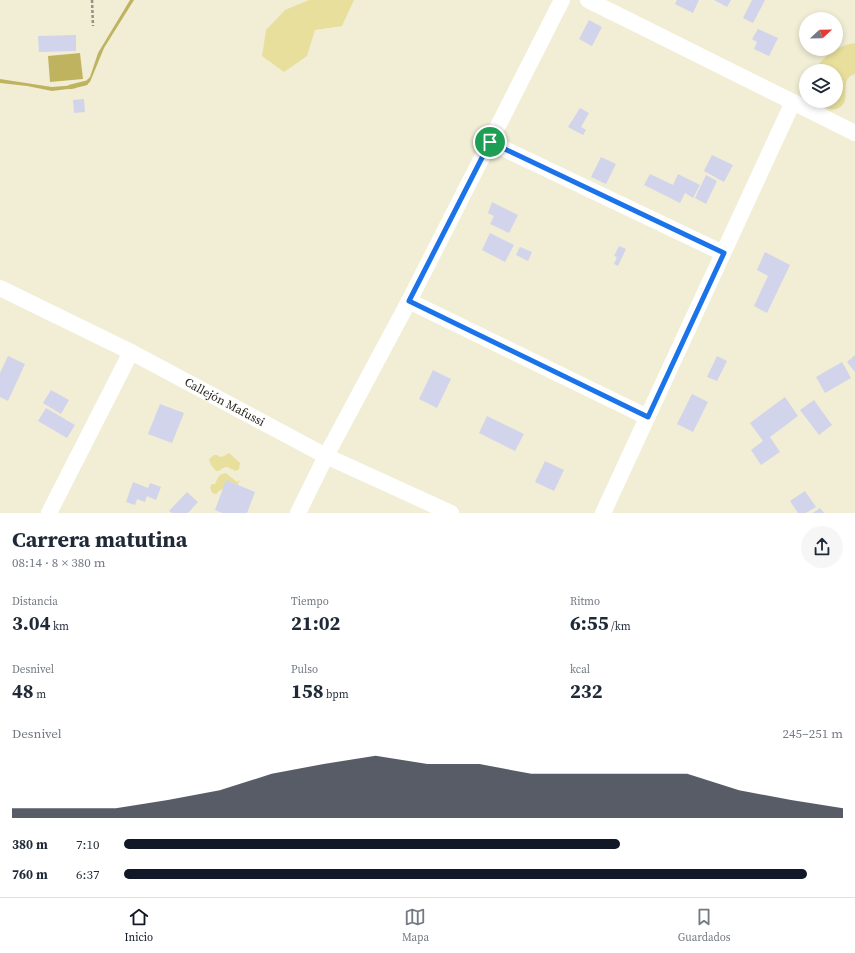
<!DOCTYPE html>
<html lang="es">
<head>
<meta charset="utf-8">
<style>
  :root { --surface:#fff; --page:#f6f6f7; --text:#1f2937; --muted:#747a83; --line:#e0e1e3; --accent:#111827 }
  body { margin:0; font-family:"Source Serif 4",serif; background:var(--page); color:var(--text); height:100vh; display:flex; flex-direction:column; font-size:15px; white-space:nowrap }
  * { box-sizing:border-box; margin:0 }
  p { font-size:13px; color:var(--muted) }
  .icon { flex:none; width:22px; height:22px; fill:none; stroke:currentColor; stroke-width:2; stroke-linecap:round; stroke-linejoin:round }
  .map { position:relative; height:513px; overflow:hidden }
  .side { display:flex; flex-direction:column; background:var(--surface); flex:1 }
  .side>* { flex:none }
  .needle { width:26px; rotate:68deg }
  .tools { position:absolute; left:799px; top:12px; display:grid; gap:8px }
  .tools a { display:grid; place-items:center; width:44px; height:44px; border-radius:50%; background:var(--surface); box-shadow:0 2px 6px #0003; font-size:20px }
  .pin { position:absolute; display:grid; place-items:center; width:34px; height:34px; color:#fff; margin:-17px; border:2px solid #fff; border-radius:50%; box-shadow:0 1px 4px #0007 }
  .round { display:grid; place-items:center; flex:none; width:42px; height:42px; border-radius:21px; background:var(--page) }
  .headline { display:flex; align-items:center; justify-content:space-between; height:68px; padding:0 12px }
  h1 { font-size:22px; font-weight:700; line-height:30px }
  .figures { display:grid; grid-template-columns:repeat(3,1fr); gap:6px; height:68px; padding:4px 12px }
  .figures div { display:grid; align-content:center }
  .figures b { font-size:20px; font-weight:700 }
  .figures small { font-size:11px; font-weight:400 }
  .figures p { font-size:11px }
  .chart { height:112px; padding:8px 12px }
  .chart p { display:flex; justify-content:space-between }
  .chart svg { width:100%; height:72px; margin-top:4px; fill:var(--accent); opacity:.7 }
  ul { padding:0 12px; list-style:none; font-size:13px }
  li { display:grid; grid-template-columns:64px 48px 1fr; align-items:center; height:30px }
  li i { height:10px; border-radius:5px; background:var(--accent) }
  .menu { display:flex; justify-content:space-around; align-items:center; height:56px; border-top:1px solid var(--line); background:var(--surface); font-size:11px; color:var(--muted) }
  .menu a { display:grid; justify-items:center; gap:2px }
  .menu .selected { color:var(--accent) }
  .map>svg:first-child { display:block }
  .green { fill:#e8df9c }
  .water { fill:#c0b360 }
  .lines { fill:none; stroke-linecap:round; stroke-linejoin:round }
  .stream { stroke:#c0b360; stroke-width:4.5 }
  .building { fill:#d1d4eb }
  .path { stroke:#949280; stroke-width:2.5; stroke-dasharray:3 2; stroke-linecap:butt }
  .minor { stroke:#fff; stroke-width:16 }
  .route-casing { stroke:#fff; stroke-width:8 }
  .route { stroke:#1a73e8; stroke-width:5 }
  .labels { text-anchor:middle; dominant-baseline:central; stroke-width:4; stroke-linejoin:round; paint-order:stroke }
  .street-label { font-size:12px; fill:#211f17; stroke:#f1eed5 }
</style>
</head>
<body>
<div class="map">
<svg width="855" height="513" viewBox="0 0 855 513">
  <rect width="100%" height="100%" fill="#f1eed5"/>
  <path class="green" d="M 309,0 L 354,0 L 342,26 L 315,30 L 307,56 L 284,72 L 262,56 L 266,30 L 285,10 Z
    M 855,43 L 855,74 C 842,78 847,90 845,100 C 844,107 834,112 827,108 C 824,106 822,104 820,101 L 836,101 L 836,71 L 814,71 L 815,70 C 823,56 839,45 855,43 Z
    M 229,453 L 240,463 L 239,469 L 236,471 C 227,468 228,464 219,471 L 216,471 L 211,465 L 209,459 L 214,455 L 217,455 L 220,457 L 224,456 Z
    M 226,473 L 237,482 L 240,480 L 236,488 C 226,488 223,487 216,494 L 212,493 L 210,487 L 212,484 L 215,484 C 219,477 217,475 226,473 Z"/>
  <path class="water" d="M 130,0 L 134,0 L 104,48 L 90,82 L 86,85 L 81,86 L 82,84 L 86,81 L 90,77 L 98,53 Z
    M 80,53 L 83,79 L 50,82 L 48,56 Z
    M 0,79 L 52,87 L 76,85 L 76,88 L 52,91 L 27,86 L 0,83 Z"/>
  <g class="lines">
    <path class="stream" d="M 70,87 L 86,83"/>
  </g>
  <path class="building" d="M 677,0 L 699,0 L 693,13 L 675,4 Z
    M 714,0 L 731,0 L 727,7 Z
    M 752,0 L 765,0 L 753,23 L 743,18 Z
    M 589,20 L 602,27 L 592,46 L 579,39 Z
    M 758,29 L 778,38 L 769,56 L 754,49 L 757,42 L 752,39 Z
    M 76,35 L 76,51 L 39,52 L 38,36 Z
    M 84,99 L 85,112 L 74,113 L 73,100 Z
    M 580,108 L 589,113 L 581,127 L 586,130 L 583,135 L 568,127 Z
    M 712,155 L 733,165 L 724,182 L 704,171 Z
    M 601,157 L 616,164 L 606,184 L 591,177 Z
    M 650,174 L 673,185 L 678,174 L 700,185 L 693,198 L 685,193 L 680,203 L 644,185 Z
    M 706,175 L 717,181 L 706,204 L 695,198 Z
    M 492,202 L 518,215 L 509,233 L 490,224 L 494,216 L 488,213 Z
    M 490,233 L 514,245 L 505,262 L 482,250 Z
    M 619,246 L 626,249 L 618,266 L 614,264 L 617,257 L 614,256 Z
    M 520,247 L 532,252 L 528,261 L 516,255 Z
    M 765,252 L 790,265 L 767,313 L 754,306 L 768,276 L 757,270 Z
    M 855,355 L 855,372 L 847,362 Z
    M 8,356 L 25,364 L 8,401 L 0,397 L 0,373 Z
    M 717,356 L 727,361 L 717,381 L 707,377 Z
    M 842,362 L 851,378 L 825,393 L 816,377 Z
    M 433,370 L 451,379 L 437,408 L 419,399 Z
    M 51,390 L 69,400 L 61,414 L 43,403 Z
    M 692,394 L 708,402 L 693,432 L 677,424 Z
    M 785,397 L 798,416 L 770,437 L 780,452 L 761,465 L 751,450 L 763,441 L 750,423 Z
    M 814,400 L 832,425 L 819,435 L 800,410 Z
    M 160,404 L 184,413 L 172,443 L 148,434 Z
    M 46,408 L 75,425 L 67,438 L 38,421 Z
    M 487,416 L 524,434 L 515,451 L 479,433 Z
    M 545,461 L 564,470 L 554,491 L 535,482 Z
    M 226,480 L 255,492 L 247,513 L 222,513 L 215,510 Z
    M 133,482 L 148,488 L 150,483 L 161,487 L 156,500 L 147,496 L 145,502 L 137,499 L 135,505 L 126,502 Z
    M 805,491 L 816,507 L 806,513 L 798,513 L 790,501 Z
    M 187,492 L 198,502 L 188,513 L 172,513 L 169,511 Z
    M 820,508 L 824,513 L 813,513 Z"/>
  <g class="lines">
    <path class="path" d="M 92,0 L 93,26"/>
    <g class="minor">
      <path d="M 588,0 L 855,133"/>
      <path d="M 490,142 L 723,253"/>
      <path id="s1" d="M 0,288 L 131,352 L 326,456 L 451,513"/>
      <path d="M 409,301 L 647,417"/>
      <path d="M 49,513 L 131,352"/>
      <path d="M 298,513 L 326,456 L 409,301 L 562,0"/>
      <path d="M 603,513 L 793,102"/>
    </g>
  </g>
  <g class="lines">
    <defs>
      <path id="route" d="M 490,142 L 724,253 L 648,417 L 409,301 Z"/>
    </defs>
    <use href="#route" class="route-casing"/>
    <use href="#route" class="route"/>
  </g>
  <g class="labels">
    <g class="street-label">
      <text stroke="none"><textPath href="#s1" startOffset="252">Callejón Mafussi</textPath></text>
    </g>
  </g>
</svg>
<div class="tools">
<a><svg class="needle" viewBox="-14 -14 28 28"><path d="M0-13l5 13h-10z" fill="#e53935"/><path d="M0 13l5-13h-10z" fill="#747a83"/></svg></a>
<a><svg class="icon" aria-label="layers" viewBox="0 0 24 24"><path d="M12 4l9 5-9 5-9-5zM3 14l9 5 9-5"/></svg></a>
</div>
<div class="pin" style="left:490px;top:142px;background:#1e9e55"><svg class="icon" aria-label="arrive" viewBox="0 0 24 24"><path d="M6 21V4h12l-3 4 3 4H6"/></svg></div>
</div>
<section class="side">
<div class="headline"><div><h1>Carrera matutina</h1><p>08:14 · 8 × 380 m</p></div><a class="round"><svg class="icon" aria-label="share" viewBox="0 0 24 24"><path d="M12 15V3M7 8l5-5 5 5M5 13v7h14v-7"/></svg></a></div>
<div class="figures">
<div><p>Distancia</p><b>3.04<small> km</small></b></div>
<div><p>Tiempo</p><b>21:02</b></div>
<div><p>Ritmo</p><b>6:55<small> /km</small></b></div>
</div>
<div class="figures">
<div><p>Desnivel</p><b>48<small> m</small></b></div>
<div><p>Pulso</p><b>158<small> bpm</small></b></div>
<div><p>kcal</p><b>232</b></div>
</div>
<div class="chart"><p><span>Desnivel</span>245–251 m</p>
<svg viewBox="0 0 160 44" preserveAspectRatio="none"><path d="M0 44V38L10 38L20 38L30 33L40 27L50 17L60 11L70 6L80 11L90 11L100 17L110 17L120 17L130 17L140 27L150 33L160 38V44z"/></svg>
</div>
<ul>
<li><b>380 m</b>7:10<i style="width:69%"></i></li>
<li><b>760 m</b>6:37<i style="width:95%"></i></li>
</ul>
</section>
<nav class="menu">
<a class="selected"><svg class="icon" aria-label="home" viewBox="0 0 24 24"><path d="M3 11l9-7 9 7M6 9v11h12V9"/></svg>Inicio</a>
<a><svg class="icon" aria-label="map" viewBox="0 0 24 24"><path d="M3 6l6-2 6 2 6-2v14l-6 2-6-2-6 2zM9 4v14M15 6v14"/></svg>Mapa</a>
<a><svg class="icon" aria-label="saved" viewBox="0 0 24 24"><path d="M7 4h10v16l-5-4-5 4z"/></svg>Guardados</a>
</nav>
</body>
</html>
